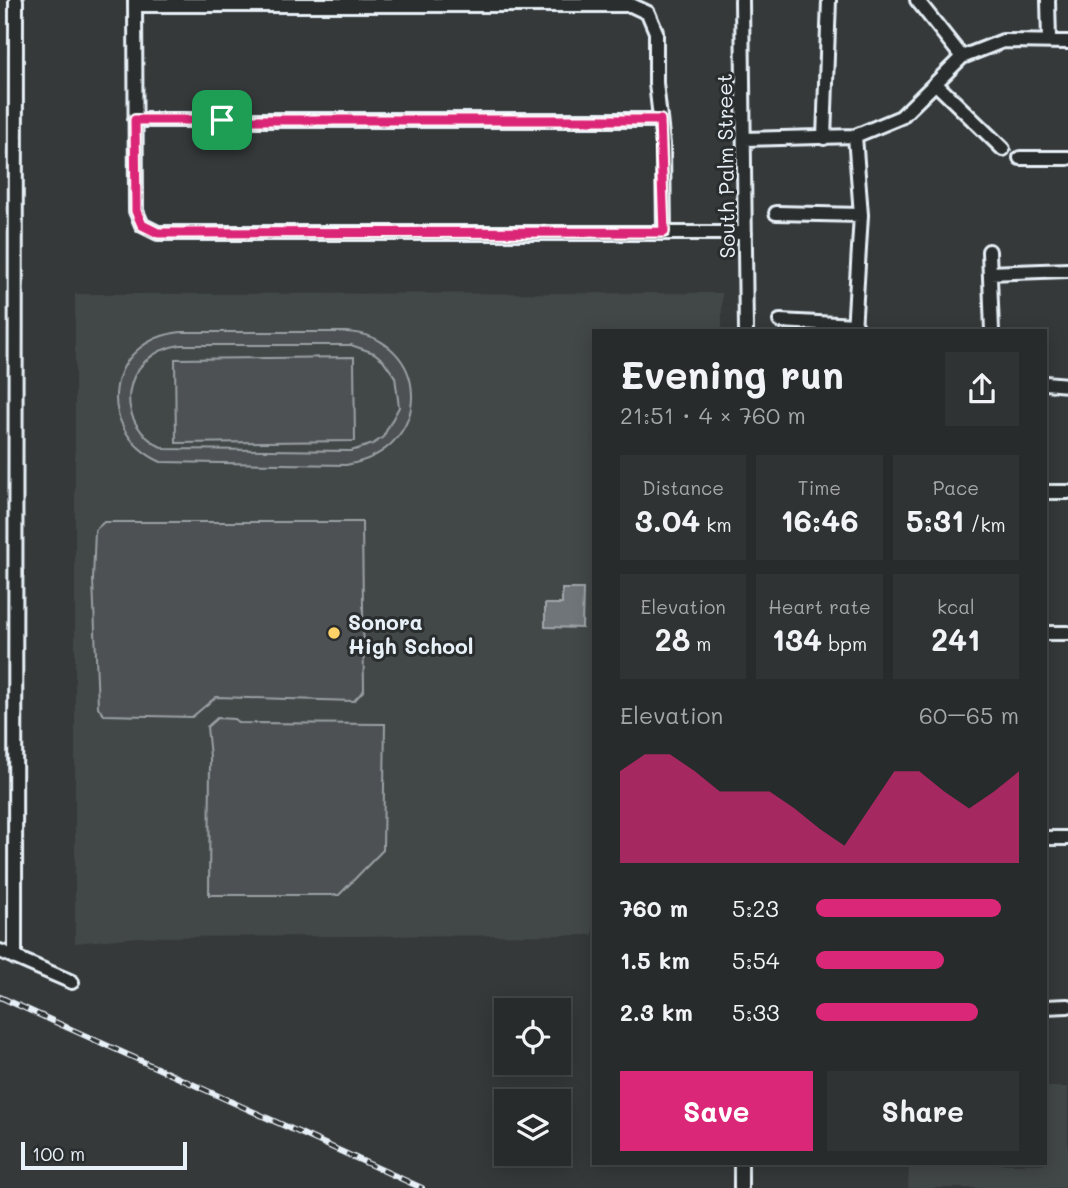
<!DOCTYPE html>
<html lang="en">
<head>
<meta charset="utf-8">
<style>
  :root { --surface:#282b2c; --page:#303334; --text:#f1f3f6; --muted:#a5a7a9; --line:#444748; --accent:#db2777 }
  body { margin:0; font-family:Mali,sans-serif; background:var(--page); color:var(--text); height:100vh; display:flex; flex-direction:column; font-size:26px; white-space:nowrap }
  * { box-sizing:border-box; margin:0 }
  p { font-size:23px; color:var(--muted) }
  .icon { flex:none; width:38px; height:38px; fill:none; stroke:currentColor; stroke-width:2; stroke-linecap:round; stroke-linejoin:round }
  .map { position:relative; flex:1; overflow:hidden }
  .panel { position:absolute; left:592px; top:329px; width:455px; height:836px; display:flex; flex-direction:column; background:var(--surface); border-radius:0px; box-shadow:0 4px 18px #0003,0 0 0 2px var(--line) }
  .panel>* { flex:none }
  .buttons { position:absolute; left:494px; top:998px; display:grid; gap:14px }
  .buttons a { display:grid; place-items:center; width:77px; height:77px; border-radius:0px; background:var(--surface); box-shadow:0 4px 18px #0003,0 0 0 2px var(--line); font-size:35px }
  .scale { position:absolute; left:21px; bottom:18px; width:166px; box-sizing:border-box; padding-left:7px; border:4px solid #e8f1f8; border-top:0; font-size:19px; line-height:24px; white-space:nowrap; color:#e8f1f8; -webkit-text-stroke:5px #2a2d2e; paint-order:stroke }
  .pin { position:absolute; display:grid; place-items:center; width:60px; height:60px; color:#fff; margin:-30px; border-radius:14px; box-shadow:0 4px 10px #0006 }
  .round { display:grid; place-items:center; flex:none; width:74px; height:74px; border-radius:0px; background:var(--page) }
  .summary { display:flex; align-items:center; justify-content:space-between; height:119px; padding:0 28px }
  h1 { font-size:38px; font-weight:800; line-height:52px }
  .figures { display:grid; grid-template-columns:repeat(3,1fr); gap:10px; height:119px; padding:7px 28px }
  .figures div { display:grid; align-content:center; border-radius:0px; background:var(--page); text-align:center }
  .figures b { font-size:30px; font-weight:800 }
  .figures small { font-size:19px; font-weight:400 }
  .figures p { font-size:19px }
  .chart { height:196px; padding:14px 28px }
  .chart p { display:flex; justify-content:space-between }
  .chart svg { width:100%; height:126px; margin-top:7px; fill:var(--accent); opacity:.7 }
  .primary-button { display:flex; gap:14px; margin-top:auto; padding:14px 28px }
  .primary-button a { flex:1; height:80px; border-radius:0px; background:var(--accent); color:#fff; font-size:28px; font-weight:800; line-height:80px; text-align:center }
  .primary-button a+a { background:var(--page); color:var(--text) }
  ul { padding:0 28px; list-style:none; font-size:23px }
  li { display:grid; grid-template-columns:112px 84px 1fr; align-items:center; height:52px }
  li i { height:18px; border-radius:9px; background:var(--accent) }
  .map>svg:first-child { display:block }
  .built { fill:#424647 }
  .green { fill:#4d5152; stroke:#9aa1a5; stroke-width:2; fill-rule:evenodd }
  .water { fill:#707579; stroke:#a0a7ac; stroke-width:2 }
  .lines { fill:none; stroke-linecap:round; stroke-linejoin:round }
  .street-casing { stroke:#e8f1f8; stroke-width:18 }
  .street { stroke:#2a2d2e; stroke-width:12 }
  .rail-casing { stroke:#e8f1f8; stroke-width:6 }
  .rail { stroke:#2a2d2e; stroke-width:3.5; stroke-dasharray:10; stroke-linecap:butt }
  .route-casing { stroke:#fff; stroke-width:14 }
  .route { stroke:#db2777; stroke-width:9 }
  .poi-dot { fill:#ffd166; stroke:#2a2d2e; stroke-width:2.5 }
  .labels { text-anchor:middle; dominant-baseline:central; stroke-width:6; stroke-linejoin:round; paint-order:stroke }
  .street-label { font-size:21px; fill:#e8f1f8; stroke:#2a2d2e }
  .poi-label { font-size:21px; font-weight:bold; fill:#e8f1f8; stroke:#2a2d2e; text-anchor:start }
</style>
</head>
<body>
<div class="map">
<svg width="1068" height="1188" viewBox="0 0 1068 1188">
  <rect width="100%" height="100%" fill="#35393a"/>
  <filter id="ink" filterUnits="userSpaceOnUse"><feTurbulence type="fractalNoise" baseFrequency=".0143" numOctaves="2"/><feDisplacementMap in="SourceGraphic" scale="14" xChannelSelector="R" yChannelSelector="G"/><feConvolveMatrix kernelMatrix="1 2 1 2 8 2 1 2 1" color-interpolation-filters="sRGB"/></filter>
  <g filter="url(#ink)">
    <path class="built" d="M 722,293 L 722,331 L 593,331 L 593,935 L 139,937 L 75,943 L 75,294 Z
      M 1045,1087 L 1068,1087 L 1068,1188 L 908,1188 L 909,1164 L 1045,1164 Z"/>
    <path class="green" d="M 182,332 L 346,332 C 431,336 437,450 346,465 L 161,462 C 92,430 105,339 182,332 ZM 180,345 L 351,345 L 374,353 L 383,360 L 395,377 L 399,407 L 383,437 L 373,444 L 351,451 L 165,449 C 110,424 121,354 180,345 Z
      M 354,357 L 355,441 L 176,443 L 175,359 Z
      M 104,522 L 362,522 L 364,690 L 354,701 L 216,697 L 192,717 L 104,715 L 98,707 L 93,580 L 95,530 Z
      M 217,718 L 234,719 L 239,723 L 385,724 L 383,850 L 339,895 L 209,895 L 210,757 L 207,727 Z"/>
    <path class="water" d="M 562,589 L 583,589 L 582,628 L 545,627 L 545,604 L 562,604 Z"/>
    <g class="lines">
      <defs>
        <path id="street" d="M 135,0 L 136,211 L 142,225 L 158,233 L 745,233
          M 742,0 L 746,331
          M 917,0 L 962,57
          M 1048,0 L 1049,40
          M 135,5 L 631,5 L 648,13 L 656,32 L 656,83 L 663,144 L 664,232
          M 936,84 L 1003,149
          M 135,120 L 660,120
          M 824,138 L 829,0
          M 744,139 L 855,136 L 901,117 L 962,57 L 1003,41 L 1068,42
          M 1020,158 L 1068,158
          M 776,213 L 861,215
          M 989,251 L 992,331
          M 990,273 L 1068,270
          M 780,321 L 856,325
          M 854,331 L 861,215 L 855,136
          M 1045,383 L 1068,385
          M 1045,492 L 1068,492
          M 1045,633 L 1068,633
          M 1045,838 L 1068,838
          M 0,951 L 72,982
          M 15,958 L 16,0
          M 1045,1007 L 1068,1006
          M 741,1164 L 741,1188"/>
      </defs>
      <use href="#street" class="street-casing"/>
      <use href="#street" class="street"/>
      <defs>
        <path id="rail" d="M 0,997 L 422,1188"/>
      </defs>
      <use href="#rail" class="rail-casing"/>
      <use href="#rail" class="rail"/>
    </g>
  </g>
  <g class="lines" filter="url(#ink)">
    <defs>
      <path id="route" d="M 135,120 L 660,120 L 664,232 L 158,233 L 142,225 L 136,211 Z"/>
    </defs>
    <use href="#route" class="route-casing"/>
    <use href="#route" class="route"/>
  </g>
  <circle class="poi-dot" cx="334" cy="633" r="7"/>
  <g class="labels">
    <g class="street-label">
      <text transform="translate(725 166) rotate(-91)">South Palm Street</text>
    </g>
    <g class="poi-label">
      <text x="348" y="621">Sonora<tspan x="348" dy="24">High School</tspan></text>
    </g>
  </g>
</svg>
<div class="buttons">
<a><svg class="icon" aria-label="locate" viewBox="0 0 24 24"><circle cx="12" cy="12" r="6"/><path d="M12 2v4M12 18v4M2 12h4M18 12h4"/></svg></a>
<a><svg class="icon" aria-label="layers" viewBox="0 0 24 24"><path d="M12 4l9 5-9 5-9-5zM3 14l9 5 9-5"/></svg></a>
</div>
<div class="scale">100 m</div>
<div class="pin" style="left:222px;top:120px;background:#1e9e55"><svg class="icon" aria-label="arrive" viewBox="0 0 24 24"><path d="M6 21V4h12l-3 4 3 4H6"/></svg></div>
<section class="panel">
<div class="summary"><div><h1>Evening run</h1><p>21:51 · 4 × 760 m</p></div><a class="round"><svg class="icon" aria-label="share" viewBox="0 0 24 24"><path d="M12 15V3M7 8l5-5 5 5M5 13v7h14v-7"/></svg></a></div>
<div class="figures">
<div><p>Distance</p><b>3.04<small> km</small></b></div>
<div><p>Time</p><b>16:46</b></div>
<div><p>Pace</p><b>5:31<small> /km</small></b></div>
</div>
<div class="figures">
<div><p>Elevation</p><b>28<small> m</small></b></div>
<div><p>Heart rate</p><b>134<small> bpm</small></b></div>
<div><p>kcal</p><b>241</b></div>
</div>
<div class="chart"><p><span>Elevation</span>60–65 m</p>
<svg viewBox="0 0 160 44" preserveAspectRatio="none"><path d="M0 44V12L10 6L20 6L30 12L40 19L50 19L60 19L70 25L80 32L90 38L100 25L110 12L120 12L130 19L140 25L150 19L160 12V44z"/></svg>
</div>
<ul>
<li><b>760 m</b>5:23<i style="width:91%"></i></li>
<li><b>1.5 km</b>5:54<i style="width:63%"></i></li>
<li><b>2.3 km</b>5:33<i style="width:80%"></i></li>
</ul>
<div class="primary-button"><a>Save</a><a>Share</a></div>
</section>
</div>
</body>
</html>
